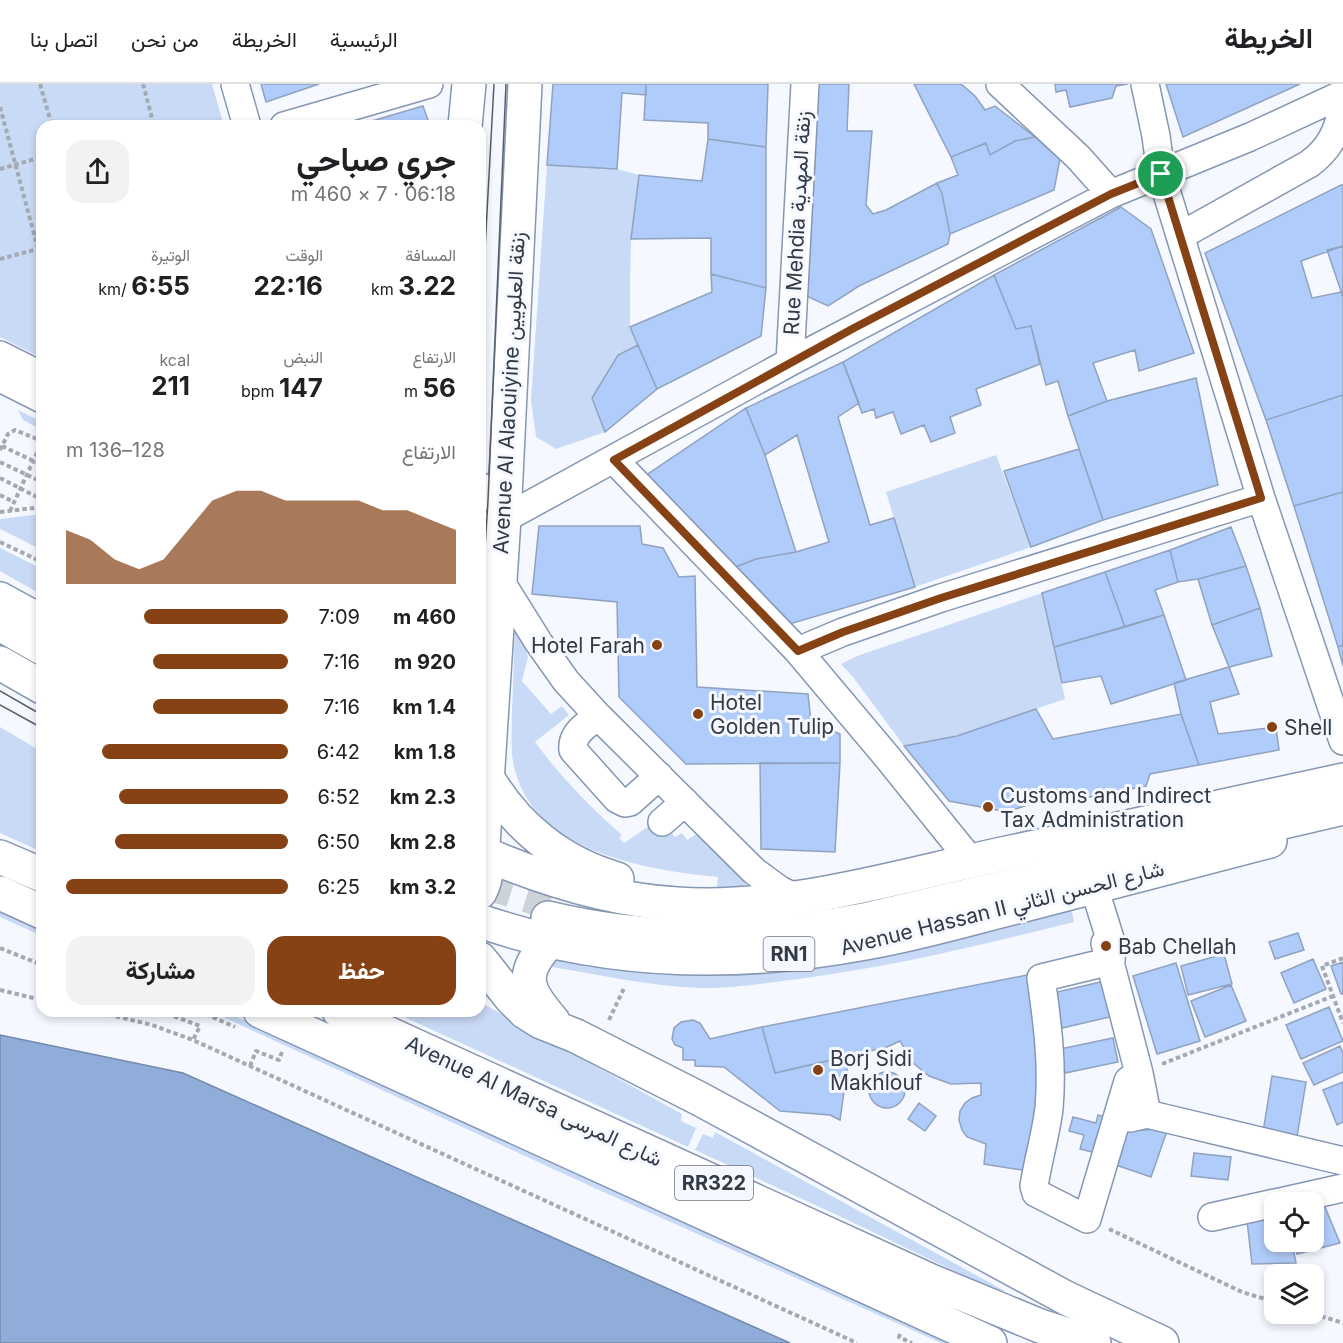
<!DOCTYPE html>
<html lang="ar">
<head>
<meta charset="utf-8">
<style>
  :root { --surface:#fff; --page:#f2f2f2; --text:#202124; --muted:#757577; --line:#e0e0e0; --accent:#864215 }
  body { margin:0; font-family:Inter,Vazirmatn,sans-serif; background:var(--page); color:var(--text); direction:rtl; height:100vh; display:flex; flex-direction:column; font-size:22px; white-space:nowrap }
  * { box-sizing:border-box; margin:0 }
  p { font-size:20px; color:var(--muted) }
  .icon { flex:none; width:33px; height:33px; fill:none; stroke:currentColor; stroke-width:2; stroke-linecap:round; stroke-linejoin:round }
  .map { position:relative; flex:1; overflow:hidden; direction:ltr }
  .drawer { position:absolute; left:36px; top:36px; width:450px; height:897px; display:flex; flex-direction:column; background:var(--surface); border-radius:18px; box-shadow:0 3px 9px #0003; direction:rtl }
  .drawer>* { flex:none }
  .buttons { position:absolute; left:1264px; top:1108px; display:grid; gap:12px }
  .buttons a { display:grid; place-items:center; width:60px; height:60px; border-radius:12px; background:var(--surface); box-shadow:0 3px 9px #0003; font-size:30px }
  .pin { position:absolute; display:grid; place-items:center; width:51px; height:51px; color:#fff; margin:-26px; border:3px solid #fff; border-radius:50%; box-shadow:0 2px 6px #0007 }
  .round { display:grid; place-items:center; flex:none; width:63px; height:63px; border-radius:18px; background:var(--page) }
  .headline { display:flex; align-items:center; justify-content:space-between; height:102px; padding:0 30px }
  h1 { font-size:33px; font-weight:700; line-height:45px }
  .stats { display:grid; grid-template-columns:repeat(3,1fr); gap:9px; height:102px; padding:6px 30px }
  .stats div { display:grid; align-content:center }
  .stats b { font-size:26px; font-weight:700 }
  .stats small { font-size:16px; font-weight:400 }
  .stats p { font-size:16px }
  .chart { height:168px; padding:12px 30px }
  .chart p { display:flex; justify-content:space-between }
  .chart svg { width:100%; height:108px; margin-top:6px; fill:var(--accent); opacity:.7 }
  .cta { display:flex; gap:12px; margin-top:auto; padding:12px 30px }
  .cta a { flex:1; height:69px; border-radius:18px; background:var(--accent); color:#fff; font-size:24px; font-weight:700; line-height:69px; text-align:center }
  .cta a+a { background:var(--page); color:var(--text) }
  ul { padding:0 30px; list-style:none; font-size:20px }
  li { display:grid; grid-template-columns:96px 72px 1fr; align-items:center; height:45px }
  li i { height:15px; border-radius:8px; background:var(--accent) }
  header { display:flex; align-items:center; gap:36px; box-sizing:border-box; height:84px; padding:0 30px; background:var(--surface); border-bottom:2px solid var(--line) }
  header strong { font-size:28px }
  nav { display:flex; gap:33px; margin-inline-start:auto; font-size:21px }
  .map>svg:first-child { display:block }
  .green { fill:#c9daf7 }
  .water { fill:#90acd9; stroke:#748aad; stroke-width:1.5 }
  .building { fill:#b0ccfa; stroke:#90a2bf; stroke-width:1.5 }
  .lines { fill:none; stroke-linecap:round; stroke-linejoin:round }
  .highway-tunnel { stroke:#ced3da; stroke-width:33; stroke-dasharray:33 16; stroke-linecap:butt }
  .minor-casing { stroke:#8597b3; stroke-width:30 }
  .major-casing { stroke:#8597b3; stroke-width:36 }
  .highway-casing { stroke:#8597b3; stroke-width:36 }
  .path { stroke:#a4a9b2; stroke-width:4; stroke-dasharray:4.5 3; stroke-linecap:butt }
  .minor { stroke:#fff; stroke-width:27 }
  .major { stroke:#fff; stroke-width:33 }
  .highway { stroke:#fff; stroke-width:33 }
  .tram { stroke:#585e69; stroke-width:1.5 }
  .route-casing { stroke:#fff; stroke-width:12 }
  .route { stroke:#864215; stroke-width:8 }
  .poi-dot { fill:#864215; stroke:#f5f9ff; stroke-width:2 }
  .labels { text-anchor:middle; dominant-baseline:central; stroke-width:6; stroke-linejoin:round; paint-order:stroke }
  .shield { fill:#f5f9ff; stroke:#6d737e; stroke-width:1.5 }
  .shield-label { font-size:20px; font-weight:bold; fill:#333a46 }
  .street-label { font-size:21px; fill:#333a46; stroke:#f5f9ff }
  .poi-label { font-size:21px; fill:#333a46; stroke:#f5f9ff; text-anchor:start }
</style>
</head>
<body>
<header>
<strong>الخريطة</strong>
<nav><a>الرئيسية</a><a>الخريطة</a><a>من نحن</a><a>اتصل بنا</a></nav>
</header>
<div class="map">
<svg width="1343" height="1259" viewBox="0 0 1343 1259">
  <rect width="100%" height="100%" fill="#f5f9ff"/>
  <path class="green" d="M 0,0 L 212,0 L 224,42 L 42,42 L 42,274 L 0,253 Z
    M 547,81 L 617,85 L 639,91 L 631,155 L 630,201 L 630,243 L 638,261 L 618,271 L 592,314 L 605,348 L 556,365 L 536,353 L 531,316 Z
    M 18,326 L 42,338 L 42,346 L 23,336 Z
    M 996,371 L 1031,463 L 915,503 L 886,408 Z
    M 42,430 L 42,466 L 0,445 L 0,435 Z
    M 0,464 L 42,485 L 42,511 L 0,487 Z
    M 1042,509 L 1065,615 L 957,652 L 904,662 L 853,593 L 841,580 L 857,572 Z
    M 519,539 L 528,573 L 522,597 L 551,630 L 562,622 L 569,631 L 535,658 C 561,693 589,722 622,751 L 619,754 L 624,759 L 652,740 L 660,752 L 669,745 L 675,753 L 682,749 L 687,756 L 703,746 L 745,794 L 746,805 L 717,803 L 718,793 C 646,786 532,768 514,682 C 510,665 512,645 512,627 C 513,598 514,569 515,540 Z
    M 0,643 L 42,668 L 42,768 L 0,749 Z
    M 1071,823 L 1074,838 C 982,861 892,883 798,895 C 767,899 735,904 703,904 C 651,903 598,890 546,882 L 549,876 L 667,886 Z
    M 0,825 L 42,844 L 42,852 L 0,833 Z
    M 480,918 L 682,1030 L 681,1037 L 696,1044 L 688,1063 L 391,927 L 480,927 Z
    M 210,927 L 224,927 L 953,1259 L 941,1259 L 599,1106 Z
    M 715,1048 L 1005,1207 L 994,1206 L 837,1131 L 695,1066 L 703,1050 L 713,1054 Z"/>
  <path class="water" d="M 0,951 L 183,989 L 790,1259 L 0,1259 Z"/>
  <path class="building" d="M 261,0 L 319,0 L 266,18 Z
    M 553,0 L 646,0 L 646,11 L 622,9 L 617,85 L 547,81 Z
    M 646,0 L 768,0 L 766,63 L 708,55 L 708,39 L 644,36 Z
    M 812,0 L 849,0 L 847,47 L 872,47 L 866,121 L 873,130 L 886,126 L 937,99 L 942,110 L 950,150 L 948,160 L 859,202 L 828,222 L 800,209 Z
    M 914,0 L 961,0 L 975,12 L 985,26 L 995,22 L 1035,53 L 1015,57 L 990,71 L 986,59 L 951,73 Z
    M 1055,0 L 1128,0 L 1116,2 L 1112,14 L 1070,23 L 1066,6 L 1056,8 Z
    M 1166,0 L 1300,0 L 1183,53 Z
    M 423,22 L 430,42 L 355,42 Z
    M 1035,53 L 1060,75 L 1054,106 L 950,150 L 942,110 L 937,99 L 958,91 L 951,73 L 986,59 L 990,71 L 1015,57 Z
    M 708,55 L 766,63 L 766,204 L 711,190 L 711,154 L 631,155 L 639,91 L 702,97 Z
    M 1341,101 L 1343,101 L 1343,162 L 1301,177 L 1312,214 L 1341,208 L 1343,213 L 1343,311 L 1266,336 L 1205,169 Z
    M 1121,123 L 1151,145 L 1194,269 L 1139,287 L 1135,266 L 1093,279 L 1107,317 L 1068,332 L 1058,297 L 1046,301 L 1031,242 L 1016,245 L 994,191 Z
    M 1343,162 L 1343,213 L 1327,166 Z
    M 711,190 L 766,204 L 761,252 L 657,305 L 630,243 L 712,208 Z
    M 994,191 L 1016,245 L 1031,242 L 1040,280 L 976,305 L 981,321 L 950,333 L 955,349 L 931,358 L 924,341 L 901,350 L 893,328 L 876,334 L 874,325 L 862,329 L 843,278 Z
    M 638,261 L 657,305 L 605,348 L 592,314 L 618,271 Z
    M 843,278 L 859,319 L 838,333 L 870,441 L 894,434 L 915,503 L 783,542 L 728,486 L 756,475 L 796,468 L 829,458 L 797,351 L 765,371 L 746,324 Z
    M 1196,294 L 1218,401 L 1103,436 L 1068,332 L 1107,317 Z
    M 1343,311 L 1343,408 L 1294,422 L 1266,336 Z
    M 746,324 L 765,371 L 796,468 L 756,475 L 728,486 L 642,394 Z
    M 1079,365 L 1103,436 L 1031,463 L 1004,387 Z
    M 1343,408 L 1343,561 L 1338,563 L 1294,422 Z
    M 539,442 L 640,442 L 642,460 L 663,464 L 679,493 L 695,492 L 697,603 L 808,610 L 811,638 L 840,650 L 840,679 L 686,680 L 619,613 L 617,518 L 532,510 Z
    M 1231,443 L 1246,482 L 1198,495 L 1178,498 L 1170,466 Z
    M 1170,466 L 1178,498 L 1155,506 L 1164,531 L 1125,543 L 1105,488 Z
    M 1246,482 L 1260,524 L 1212,541 L 1198,495 Z
    M 1105,488 L 1125,543 L 1054,563 L 1042,509 Z
    M 1260,524 L 1272,572 L 1229,583 L 1212,541 Z
    M 1164,531 L 1186,596 L 1111,620 L 1101,592 L 1062,599 L 1054,563 Z
    M 1343,561 L 1343,582 L 1338,563 Z
    M 1229,583 L 1239,610 L 1210,618 L 1218,650 L 1276,643 L 1279,666 L 1199,681 L 1181,630 L 1174,599 Z
    M 1036,625 L 1053,655 L 1181,630 L 1199,681 L 1150,690 L 1146,702 L 1075,716 L 1068,707 L 1007,728 L 949,717 L 904,662 L 957,652 Z
    M 760,679 L 840,679 L 835,768 L 761,765 Z
    M 1298,849 L 1304,866 L 1275,875 L 1269,858 Z
    M 1224,870 L 1232,900 L 1188,911 L 1181,882 Z
    M 1313,875 L 1326,905 L 1294,919 L 1281,889 Z
    M 1343,878 L 1343,910 L 1341,910 L 1331,882 Z
    M 1176,879 L 1200,957 L 1157,970 L 1133,892 Z
    M 1027,891 L 1032,910 L 1039,988 L 1038,1013 L 1028,1087 L 984,1080 L 986,1060 L 967,1053 L 962,1046 L 959,1036 L 960,1027 L 965,1019 L 972,1014 L 981,1011 L 981,999 L 951,1000 L 929,992 L 912,978 L 900,957 L 887,963 L 775,989 L 762,943 Z
    M 1105,897 L 1114,932 L 1062,944 L 1053,909 Z
    M 1231,901 L 1246,937 L 1205,953 L 1191,917 Z
    M 1329,923 L 1343,957 L 1301,975 L 1286,941 Z
    M 693,936 L 700,939 L 710,955 L 762,943 L 775,989 L 849,972 L 840,1036 L 830,1031 L 780,1027 L 724,983 L 695,982 L 695,976 L 683,976 L 683,964 L 675,961 L 672,955 L 674,944 L 681,938 Z
    M 1113,954 L 1118,978 L 1065,989 L 1060,965 Z
    M 1340,962 L 1343,969 L 1343,988 L 1314,1001 L 1303,979 Z
    M869 1006a18 18 0 1 1 36 0a18 18 0 1 1-36 0Z
    M 1272,992 L 1306,998 L 1297,1053 L 1263,1048 Z
    M 1343,998 L 1343,1038 L 1337,1041 L 1323,1006 Z
    M 919,1019 L 936,1032 L 925,1047 L 908,1035 Z
    M 1098,1031 L 1113,1035 L 1104,1071 L 1080,1065 L 1084,1051 L 1069,1047 L 1073,1033 L 1096,1039 Z
    M 1168,1044 L 1151,1093 L 1110,1079 L 1121,1048 Z
    M 1194,1069 L 1231,1073 L 1228,1096 L 1191,1092 Z
    M 1322,1116 L 1340,1159 L 1297,1170 L 1294,1158 L 1314,1158 L 1314,1119 Z
    M 1275,1132 L 1275,1158 L 1292,1158 L 1296,1179 L 1252,1180 L 1247,1137 Z"/>
  <g class="lines">
    <path class="highway-tunnel" d="M 480,797 L 550,819"/>
    <defs>
      <path id="minor" d="M 235,0 L 247,42
        M 1000,0 L 1078,73 L 1111,110
        M 1145,0 L 1156,52 L 1161,90 L 1261,414 L 1343,657
        M 284,42 L 429,0
        M 1180,152 L 1309,80 C 1331,64 1340,44 1343,17
        M 0,271 L 42,292
        M 790,278 L 805,0
        M 0,294 L 42,315
        M 614,376 L 798,567 L 888,674 L 971,777
        M 480,402 L 504,422
        M 480,448 L 790,278 L 1111,110 L 1250,53 L 1343,10
        M 499,495 L 539,559 L 566,597 L 598,632 L 754,787 L 780,806 L 794,813
        M 798,567 L 843,548 L 941,514 L 1261,414
        M 598,632 C 587,641 571,649 573,666 L 617,715 L 625,719 L 630,718 L 659,692
        M 662,738 L 685,718
        M 1094,803 L 1112,861 L 1111,877 L 1041,894 C 1047,936 1053,981 1049,1024 C 1046,1050 1038,1076 1034,1102 L 1036,1109 L 1087,1135 L 1128,997 L 1139,989
        M 1105,859 L 1139,989 L 1147,1030
        M 1130,1034 L 1147,1030 L 1343,1077
        M 1276,1119 L 1343,1104
        M 1212,1133 L 1275,1119"/>
      <path id="major" d="M 465,42 L 469,0
        M 487,693 C 516,743 561,779 617,795
        M 483,761 L 504,434 L 525,0
        M 485,770 C 546,796 611,816 677,820 C 789,827 899,792 1007,769 C 1119,745 1231,720 1343,696
        M 0,773 L 42,791
        M 0,809 L 42,828
        M 480,837 C 605,880 736,883 865,859 C 919,850 971,834 1024,821 C 1106,800 1188,778 1270,757
        M 260,927 L 990,1259
        M 339,927 L 931,1197 L 1040,1242 L 1094,1259"/>
      <path id="highway" d="M 0,515 L 42,538
        M 0,540 L 42,564
        M 0,579 L 42,603
        M 480,757 C 489,772 488,793 480,808
        M 548,834 C 657,860 755,856 864,836 L 1343,724
        M 550,857 C 519,890 525,905 553,937
        M 480,875 L 511,914 L 525,928 L 541,938 L 576,952 L 700,1015 L 1066,1214 L 1162,1259"/>
    </defs>
    <use href="#minor" class="minor-casing"/>
    <use href="#major" class="major-casing"/>
    <use href="#highway" class="highway-casing"/>
    <path class="path" d="M 40,0 L 52,42
      M 143,0 L 154,42
      M 0,23 L 38,165
      M 0,85 L 42,73
      M 34,150 L 42,148
      M 0,175 L 42,164
      M 2,362 L 42,381
      M 0,366 L 8,350 L 15,346 L 42,357
      M 0,378 L 42,398
      M 0,394 L 41,415
      M 0,411 L 14,418
      M 10,427 L 42,358
      M 0,428 L 42,423
      M 0,458 L 42,478
      M 0,864 L 42,881
      M 1343,874 L 1322,882 L 1343,939
      M 0,906 L 42,916
      M 94,927 L 152,941 L 193,956 L 857,1259
      M 160,927 L 200,942 L 193,956
      M 199,927 L 235,943
      M 609,936 L 625,902
      M 1162,980 L 1333,912
      M 250,982 L 256,967 L 279,976 L 282,968
      M 1109,1145 L 1242,1208 L 1275,1218
      M 1314,1230 L 1343,1239
      M 900,1250 L 899,1253 L 912,1259"/>
    <use href="#minor" class="minor"/>
    <use href="#major" class="major"/>
    <use href="#highway" class="highway"/>
    <path class="tram" d="M 480,257 L 494,0
      M 480,542 L 488,417 L 506,0
      M 0,607 L 42,631
      M 0,621 L 42,644"/>
  </g>
  <g class="lines">
    <defs>
      <path id="route" d="M 1161,90 L 1261,414 L 941,514 L 843,548 L 798,567 L 614,376 L 854,244 L 1111,110 Z"/>
    </defs>
    <use href="#route" class="route-casing"/>
    <use href="#route" class="route"/>
  </g>
  <g class="poi-dot">
    <circle cx="657" cy="561" r="6"/>
    <circle cx="698" cy="630" r="6"/>
    <circle cx="1272" cy="643" r="6"/>
    <circle cx="988" cy="723" r="6"/>
    <circle cx="1106" cy="862" r="6"/>
    <circle cx="818" cy="986" r="6"/>
  </g>
  <g class="labels">
    <g class="shield">
      <rect x="763.5" y="853" width="51" height="34" rx="4.5"/>
      <rect x="675" y="1082" width="78" height="34" rx="4.5"/>
    </g>
    <g class="shield-label">
      <text x="789" y="870">RN1</text>
      <text x="714" y="1099">RR322</text>
    </g>
    <g class="street-label">
      <text transform="translate(797 139) rotate(-87)">Rue Mehdia زنقة المهدية</text>
      <text transform="translate(509 309) rotate(-87)">Avenue Al Alaouiyine زنقة العلويين</text>
      <text transform="translate(1002 824) rotate(-14)">Avenue Hassan II شارع الحسن الثاني</text>
      <text transform="translate(534 1017) rotate(25)">Avenue Al Marsa شارع المرسى</text>
    </g>
    <g class="poi-label">
      <text x="645" y="561" text-anchor="end">Hotel Farah</text>
      <text x="710" y="618">Hotel<tspan x="710" dy="24">Golden Tulip</tspan></text>
      <text x="1284" y="643">Shell</text>
      <text x="1000" y="711">Customs and Indirect<tspan x="1000" dy="24">Tax Administration</tspan></text>
      <text x="1118" y="862">Bab Chellah</text>
      <text x="830" y="974">Borj Sidi<tspan x="830" dy="24">Makhlouf</tspan></text>
    </g>
  </g>
</svg>
<div class="buttons">
<a><svg class="icon" aria-label="locate" viewBox="0 0 24 24"><circle cx="12" cy="12" r="6"/><path d="M12 2v4M12 18v4M2 12h4M18 12h4"/></svg></a>
<a><svg class="icon" aria-label="layers" viewBox="0 0 24 24"><path d="M12 4l9 5-9 5-9-5zM3 14l9 5 9-5"/></svg></a>
</div>
<div class="pin" style="left:1161px;top:90px;background:#1e9e55"><svg class="icon" aria-label="arrive" viewBox="0 0 24 24"><path d="M6 21V4h12l-3 4 3 4H6"/></svg></div>
<section class="drawer">
<div class="headline"><div><h1>جري صباحي</h1><p>06:18 · 7 × 460 m</p></div><a class="round"><svg class="icon" aria-label="share" viewBox="0 0 24 24"><path d="M12 15V3M7 8l5-5 5 5M5 13v7h14v-7"/></svg></a></div>
<div class="stats">
<div><p>المسافة</p><b>3.22<small> km</small></b></div>
<div><p>الوقت</p><b>22:16</b></div>
<div><p>الوتيرة</p><b>6:55<small> /km</small></b></div>
</div>
<div class="stats">
<div><p>الارتفاع</p><b>56<small> m</small></b></div>
<div><p>النبض</p><b>147<small> bpm</small></b></div>
<div><p>kcal</p><b>211</b></div>
</div>
<div class="chart"><p><span>الارتفاع</span>128–136 m</p>
<svg viewBox="0 0 160 44" preserveAspectRatio="none"><path d="M0 44V22L10 26L20 34L30 38L40 34L50 22L60 10L70 6L80 6L90 10L100 10L110 10L120 10L130 14L140 14L150 18L160 22V44z"/></svg>
</div>
<ul>
<li><b>460 m</b>7:09<i style="width:65%"></i></li>
<li><b>920 m</b>7:16<i style="width:61%"></i></li>
<li><b>1.4 km</b>7:16<i style="width:61%"></i></li>
<li><b>1.8 km</b>6:42<i style="width:84%"></i></li>
<li><b>2.3 km</b>6:52<i style="width:76%"></i></li>
<li><b>2.8 km</b>6:50<i style="width:78%"></i></li>
<li><b>3.2 km</b>6:25<i style="width:100%"></i></li>
</ul>
<div class="cta"><a>حفظ</a><a>مشاركة</a></div>
</section>
</div>
</body>
</html>
